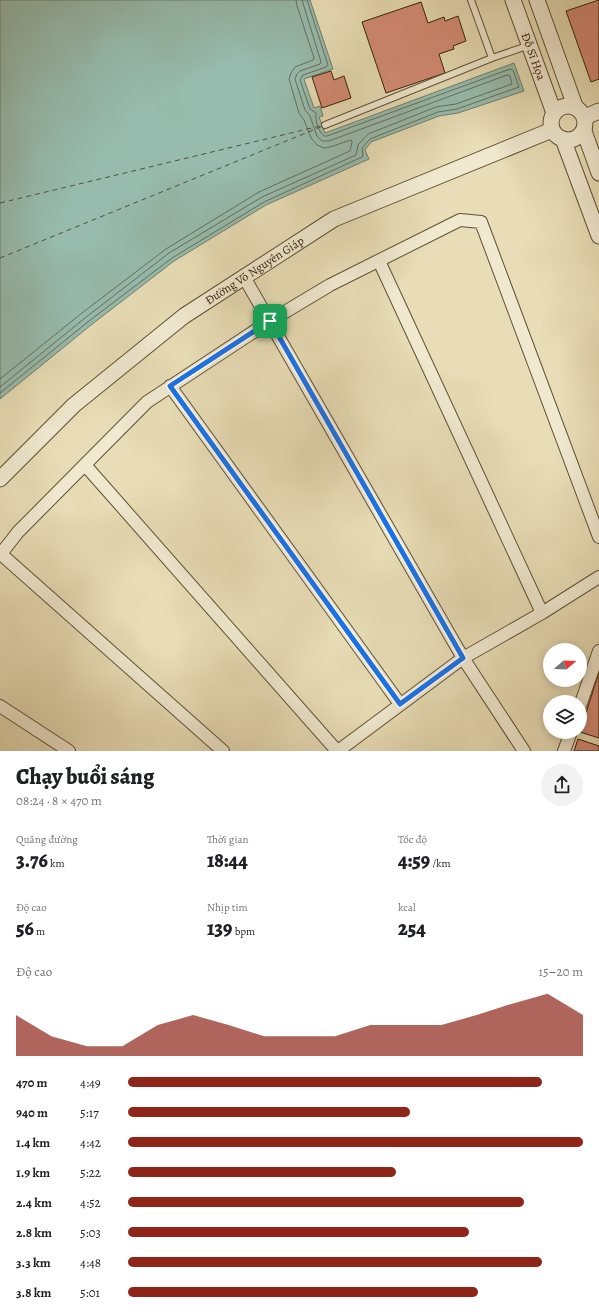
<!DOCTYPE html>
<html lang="vi">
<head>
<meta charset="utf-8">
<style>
  :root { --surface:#fff; --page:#f2f2f2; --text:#202124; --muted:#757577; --accent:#8f2418 }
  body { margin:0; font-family:Alegreya,serif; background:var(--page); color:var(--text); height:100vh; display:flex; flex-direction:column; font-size:15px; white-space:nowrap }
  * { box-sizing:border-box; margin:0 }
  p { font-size:13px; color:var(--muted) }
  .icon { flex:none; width:22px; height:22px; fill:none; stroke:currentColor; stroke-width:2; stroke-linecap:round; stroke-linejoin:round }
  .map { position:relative; height:751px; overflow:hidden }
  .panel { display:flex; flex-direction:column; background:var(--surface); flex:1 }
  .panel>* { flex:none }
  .needle { width:26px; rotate:71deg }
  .fabs { position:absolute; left:543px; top:643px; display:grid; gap:8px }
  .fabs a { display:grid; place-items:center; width:44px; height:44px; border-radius:50%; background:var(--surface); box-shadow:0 2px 10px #0003; font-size:20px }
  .pin { position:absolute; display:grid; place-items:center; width:34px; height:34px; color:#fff; margin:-17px; border-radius:8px; box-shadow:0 2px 6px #0006 }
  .round { display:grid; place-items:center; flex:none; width:42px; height:42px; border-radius:21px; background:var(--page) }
  .summary { display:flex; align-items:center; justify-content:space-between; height:68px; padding:0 16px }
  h1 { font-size:22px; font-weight:800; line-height:30px }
  .figures { display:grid; grid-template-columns:repeat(3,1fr); gap:6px; height:68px; padding:4px 16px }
  .figures div { display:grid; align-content:center }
  .figures b { font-size:20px; font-weight:800 }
  .figures small { font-size:11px; font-weight:400 }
  .figures p { font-size:11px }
  .chart { height:112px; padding:8px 16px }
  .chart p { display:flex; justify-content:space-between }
  .chart svg { width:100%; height:72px; margin-top:4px; fill:var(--accent); opacity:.7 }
  ul { padding:0 16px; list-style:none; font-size:13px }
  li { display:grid; grid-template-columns:64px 48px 1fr; align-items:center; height:30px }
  li i { height:10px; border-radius:5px; background:var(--accent) }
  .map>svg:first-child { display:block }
  .water { fill:#97bcaf; stroke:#6f7e6c }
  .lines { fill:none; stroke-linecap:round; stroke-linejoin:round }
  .shore { stroke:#656e5b; stroke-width:1 }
  .ferry { stroke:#515039; stroke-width:1; stroke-dasharray:5 4; stroke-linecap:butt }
  .building { fill:#d48b75; stroke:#332107 }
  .service-casing { stroke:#605033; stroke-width:8 }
  .minor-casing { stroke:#605033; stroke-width:14 }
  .tertiary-casing { stroke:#605033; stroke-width:17 }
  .service { stroke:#f0e9d0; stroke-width:6 }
  .minor { stroke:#f0e9d0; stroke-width:12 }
  .tertiary { stroke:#f0e9d0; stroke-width:15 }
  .route-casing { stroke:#fff; stroke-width:8 }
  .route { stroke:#1a73e8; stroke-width:5 }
  .labels { text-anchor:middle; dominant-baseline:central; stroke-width:3; stroke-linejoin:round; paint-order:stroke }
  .street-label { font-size:12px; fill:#332107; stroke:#f0e9d0 }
</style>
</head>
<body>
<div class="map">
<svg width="599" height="751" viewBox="0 0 599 751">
  <rect width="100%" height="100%" fill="#e8ddb6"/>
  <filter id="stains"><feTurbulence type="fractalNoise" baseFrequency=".005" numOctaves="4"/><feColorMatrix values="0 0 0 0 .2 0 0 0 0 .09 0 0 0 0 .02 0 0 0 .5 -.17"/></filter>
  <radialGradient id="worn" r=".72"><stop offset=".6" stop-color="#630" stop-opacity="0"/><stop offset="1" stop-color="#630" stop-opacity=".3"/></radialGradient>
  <path class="water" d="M 0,0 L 310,0 L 333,69 L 304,79 L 314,108 L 320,106 L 323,116 L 319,117 L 325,133 L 514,63 L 524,91 L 458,113 L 439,116 L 371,142 L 365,150 L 369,159 L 266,205 L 174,261 L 91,325 L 0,399 Z"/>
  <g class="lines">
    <path class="shore" d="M 0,379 L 82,313 L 166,249 L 259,192 L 350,151 L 352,142 L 351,140 L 330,147 L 324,148 L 317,145 L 311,138 L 304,120 L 299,113 L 289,79 L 291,73 L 295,67 L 313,60 L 314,58 L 297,6 L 296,0
      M 0,387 L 85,318 L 169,253 L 262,197 L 356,155 L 358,145 L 368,134 L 436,107 L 456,104 L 512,84 L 510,76 L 507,75 L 329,141 L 322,141 L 317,136 L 310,116 L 305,110 L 295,79 L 297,74 L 300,71 L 320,64 L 321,62 L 302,0
      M 0,393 L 89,321 L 172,258 L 264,202 L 362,157 L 363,156 L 362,148 L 370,139 L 438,112 L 457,109 L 519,87 L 513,70 L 510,69 L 327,136 L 324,136 C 318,131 315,120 316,113 L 310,109 L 300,80 L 303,75 L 326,67 L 328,65 L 307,0"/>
    <path class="ferry" d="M 0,203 L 320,126
      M 0,258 L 323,126"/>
  </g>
  <path class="building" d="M 599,0 L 599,79 L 591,82 L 566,11 Z
    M 421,2 L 428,23 L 444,17 L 445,21 L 458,16 L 466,41 L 453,46 L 454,49 L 439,54 L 445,73 L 386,93 L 362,22 Z
    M 331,71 L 334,80 L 344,76 L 351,98 L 322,108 L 312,77 Z
    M 599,672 L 599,738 L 580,732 Z
    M 578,739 L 599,746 L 599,751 L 574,751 Z"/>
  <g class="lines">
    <defs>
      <path id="service" d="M 471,0 L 492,58
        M 325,125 L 492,58 L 530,45"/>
      <path id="minor" d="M 379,261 L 542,613
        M 244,277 L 463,658 L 524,751
        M 170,386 L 400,704
        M 85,465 L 337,751
        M 1,554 L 223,751
        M 0,555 L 18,532 L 147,402 L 270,321 L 330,285 L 460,220 L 481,222 L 599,537
        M 0,706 L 69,751
        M 580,706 L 599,651
        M 338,751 L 463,658 L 542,613 L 599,577
        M 564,751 L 571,732"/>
      <g id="tertiary">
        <path id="s1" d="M 513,0 L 554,113"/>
        <path d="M 537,0 L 575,106"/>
        <circle cx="568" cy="123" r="17"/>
        <path d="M 585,117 L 599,111"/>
        <path d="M 584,131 L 599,173"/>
        <path d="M 563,139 L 599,236"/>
        <path id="s2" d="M 0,479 L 74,405 L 184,316 L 334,219 L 552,130"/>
      </g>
    </defs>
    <use href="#service" class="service-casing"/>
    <use href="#minor" class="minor-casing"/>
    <use href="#tertiary" class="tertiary-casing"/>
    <use href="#service" class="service"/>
    <use href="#minor" class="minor"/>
    <use href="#tertiary" class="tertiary"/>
  </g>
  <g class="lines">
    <defs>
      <path id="route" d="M 270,321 L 463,658 L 400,704 L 170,386 Z"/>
    </defs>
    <use href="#route" class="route-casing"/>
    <use href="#route" class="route"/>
  </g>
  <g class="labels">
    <g class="street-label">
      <text stroke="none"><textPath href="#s1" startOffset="60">Đỗ Sĩ Họa</textPath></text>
      <text stroke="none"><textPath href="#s2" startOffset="330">Đường Võ Nguyên Giáp</textPath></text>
    </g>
  </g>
  <rect width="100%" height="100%" filter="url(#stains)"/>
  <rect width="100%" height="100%" fill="url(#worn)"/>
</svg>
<div class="fabs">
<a><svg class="needle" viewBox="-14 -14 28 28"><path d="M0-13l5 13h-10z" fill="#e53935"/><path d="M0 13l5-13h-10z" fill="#757577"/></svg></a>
<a><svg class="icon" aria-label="layers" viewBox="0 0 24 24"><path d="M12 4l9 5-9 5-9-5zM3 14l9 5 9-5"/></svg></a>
</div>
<div class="pin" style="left:270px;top:321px;background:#1e9e55"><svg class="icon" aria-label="arrive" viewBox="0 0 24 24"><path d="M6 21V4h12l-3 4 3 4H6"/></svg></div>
</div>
<section class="panel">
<div class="summary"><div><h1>Chạy buổi sáng</h1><p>08:24 · 8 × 470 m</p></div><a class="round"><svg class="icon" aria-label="share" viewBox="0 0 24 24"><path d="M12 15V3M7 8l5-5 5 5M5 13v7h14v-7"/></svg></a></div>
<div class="figures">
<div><p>Quãng đường</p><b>3.76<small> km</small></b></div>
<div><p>Thời gian</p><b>18:44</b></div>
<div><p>Tốc độ</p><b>4:59<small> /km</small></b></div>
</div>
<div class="figures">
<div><p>Độ cao</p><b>56<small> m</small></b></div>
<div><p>Nhịp tim</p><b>139<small> bpm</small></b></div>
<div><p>kcal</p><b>254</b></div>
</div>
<div class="chart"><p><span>Độ cao</span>15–20 m</p>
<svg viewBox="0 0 160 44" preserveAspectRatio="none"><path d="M0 44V19L10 32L20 38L30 38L40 25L50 19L60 25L70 32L80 32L90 32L100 25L110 25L120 25L130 19L140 12L150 6L160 19V44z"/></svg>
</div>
<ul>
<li><b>470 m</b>4:49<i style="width:91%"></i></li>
<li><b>940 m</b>5:17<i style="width:62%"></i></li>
<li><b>1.4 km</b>4:42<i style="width:100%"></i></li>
<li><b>1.9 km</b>5:22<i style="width:59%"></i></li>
<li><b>2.4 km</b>4:52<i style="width:87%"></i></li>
<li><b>2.8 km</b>5:03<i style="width:75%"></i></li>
<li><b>3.3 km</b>4:48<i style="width:91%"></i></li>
<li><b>3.8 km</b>5:01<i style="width:77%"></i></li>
</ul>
</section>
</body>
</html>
